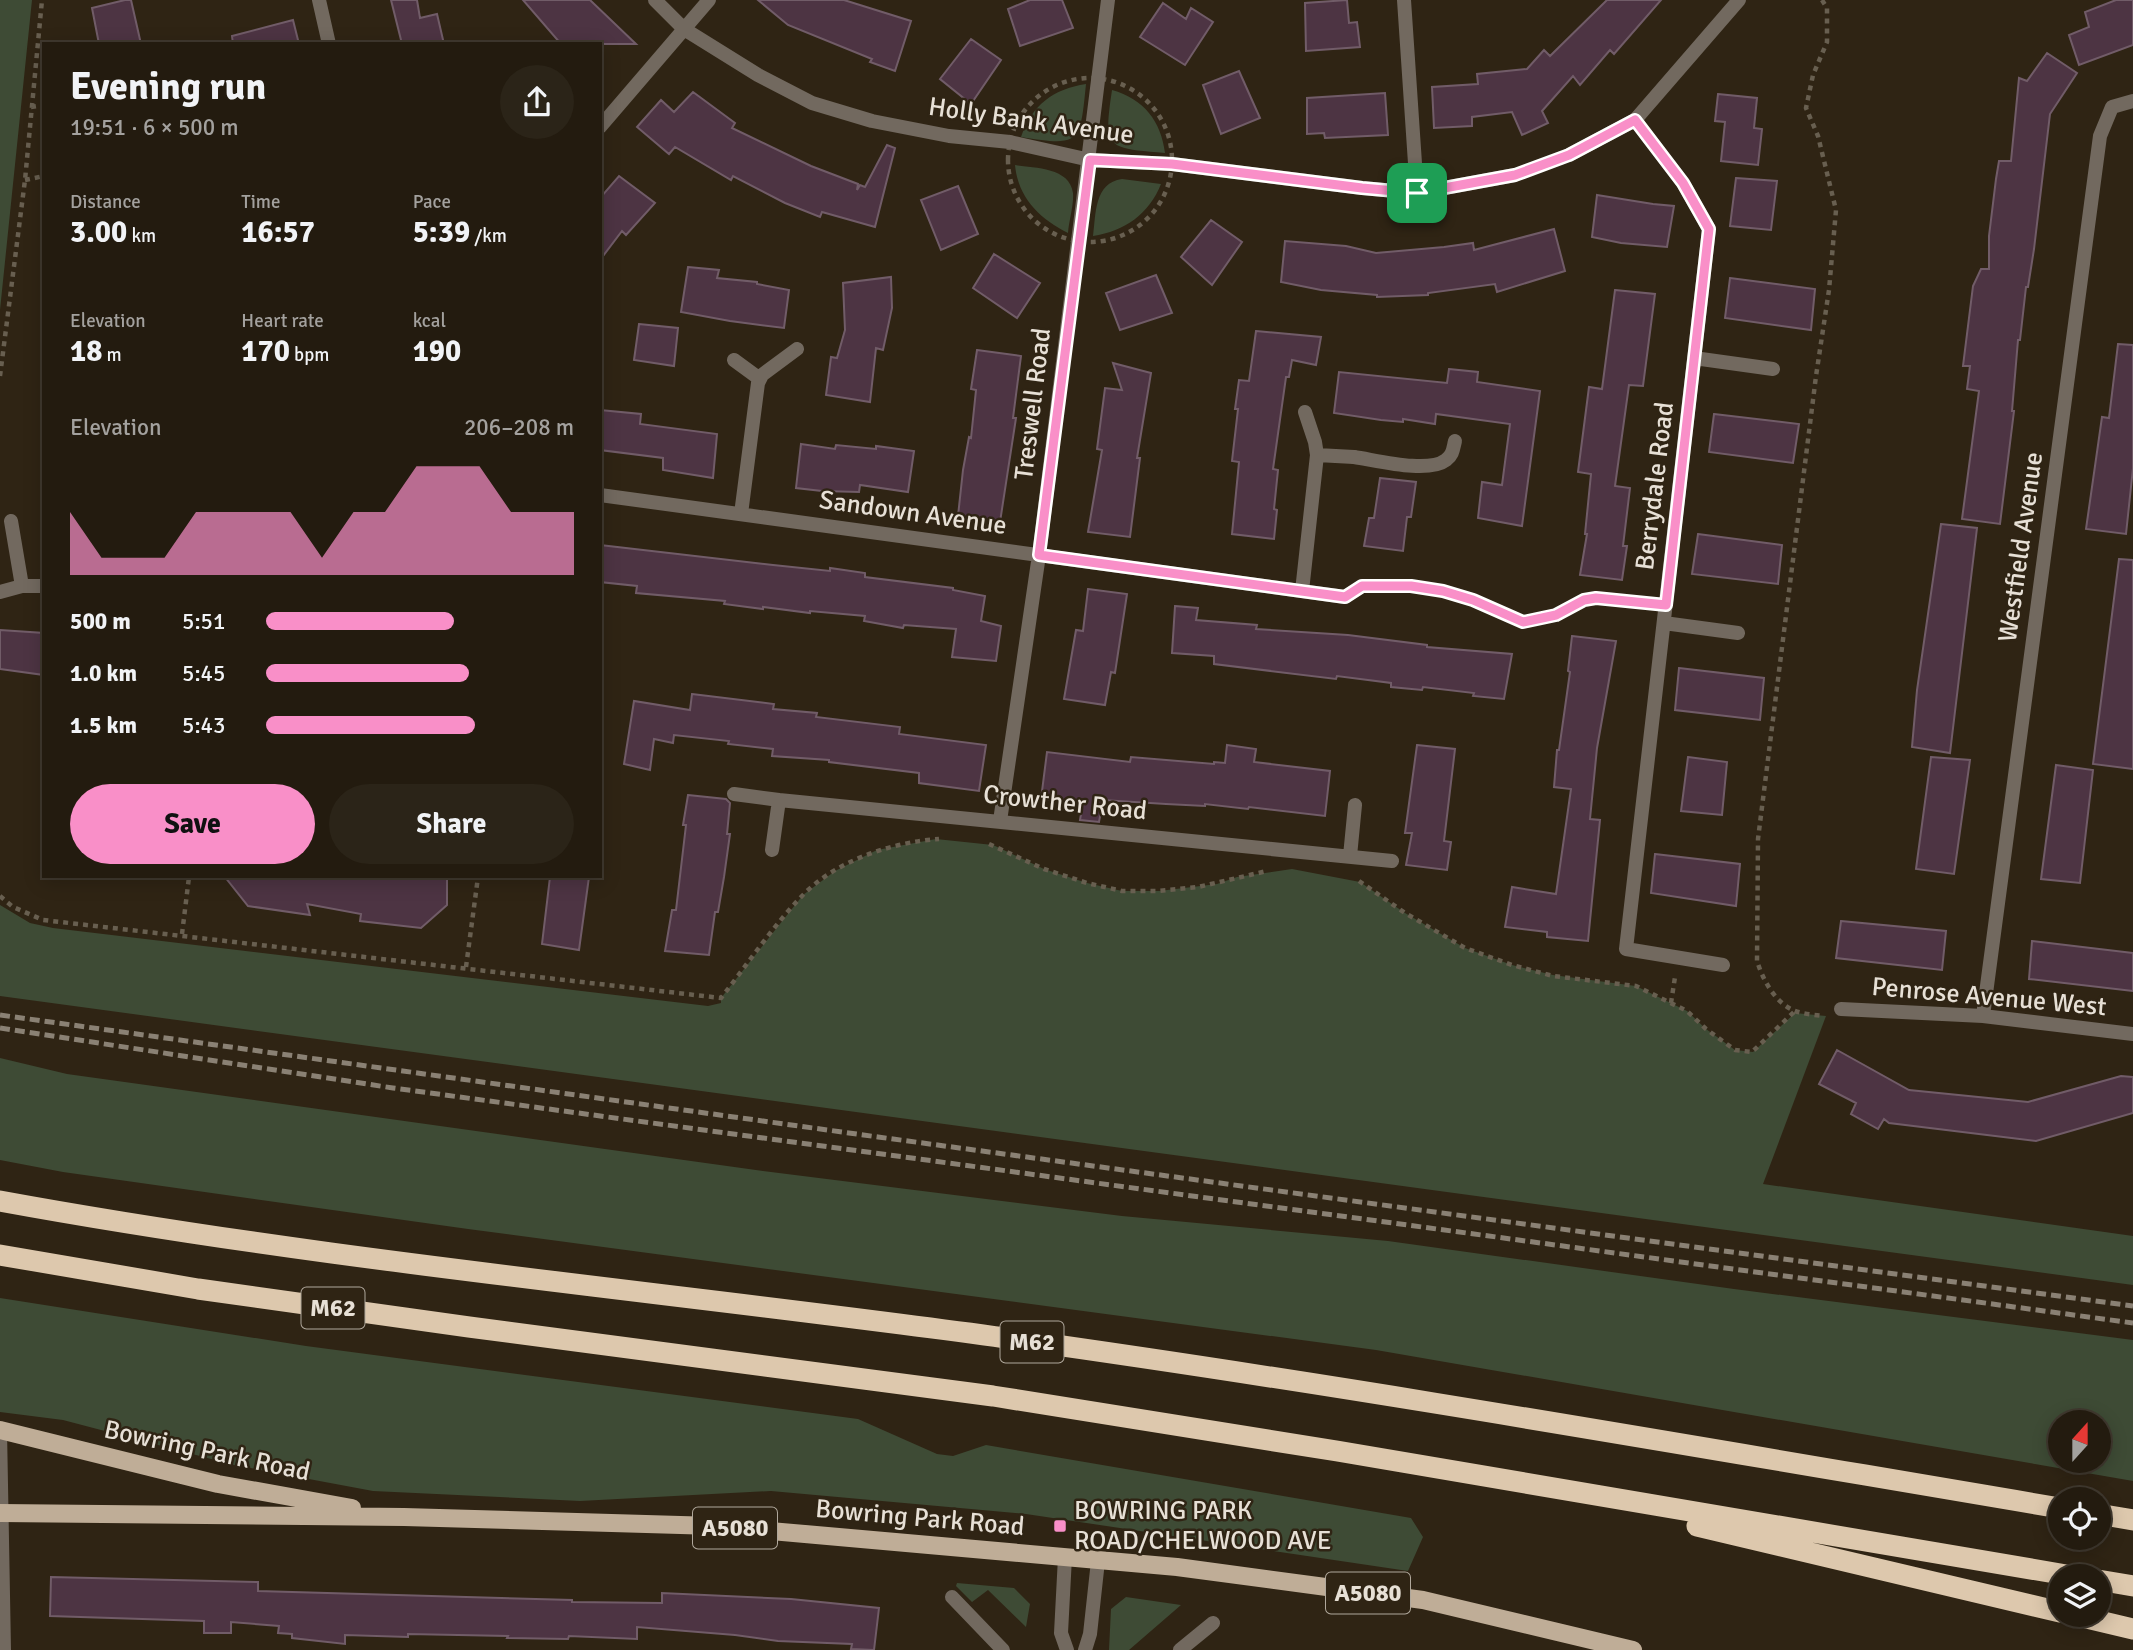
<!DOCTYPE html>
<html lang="en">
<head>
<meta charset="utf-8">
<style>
  :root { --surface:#231b0f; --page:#2b2418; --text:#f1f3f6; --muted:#a3a19e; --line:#40392f; --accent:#f98fc8 }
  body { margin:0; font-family:Signika,sans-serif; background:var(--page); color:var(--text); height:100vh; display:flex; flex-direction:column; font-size:26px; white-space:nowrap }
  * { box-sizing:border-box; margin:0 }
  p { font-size:23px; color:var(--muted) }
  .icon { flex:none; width:38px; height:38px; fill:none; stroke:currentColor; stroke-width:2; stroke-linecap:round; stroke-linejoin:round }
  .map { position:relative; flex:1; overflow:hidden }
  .sheet { position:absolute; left:42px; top:42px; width:560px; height:836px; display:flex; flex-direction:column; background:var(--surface); border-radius:0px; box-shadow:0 4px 18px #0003,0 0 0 2px var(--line) }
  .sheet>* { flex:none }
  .needle { width:46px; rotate:21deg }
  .fabs { position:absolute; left:2048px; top:1410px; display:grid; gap:14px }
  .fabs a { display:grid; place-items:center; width:63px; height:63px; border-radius:50%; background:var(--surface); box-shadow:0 4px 18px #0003,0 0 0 2px var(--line); font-size:35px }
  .pin { position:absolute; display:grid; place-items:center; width:60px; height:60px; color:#fff; margin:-30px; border-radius:14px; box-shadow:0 4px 10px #0006 }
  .round { display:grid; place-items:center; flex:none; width:74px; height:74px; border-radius:37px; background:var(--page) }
  .overview { display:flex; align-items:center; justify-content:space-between; height:119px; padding:0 28px }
  h1 { font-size:38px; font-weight:700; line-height:52px }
  .stats { display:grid; grid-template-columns:repeat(3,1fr); gap:10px; height:119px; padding:7px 28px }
  .stats div { display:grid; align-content:center }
  .stats b { font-size:30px; font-weight:700 }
  .stats small { font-size:19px; font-weight:400 }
  .stats p { font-size:19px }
  .chart { height:196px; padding:14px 28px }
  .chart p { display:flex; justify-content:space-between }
  .chart svg { width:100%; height:126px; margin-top:7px; fill:var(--accent); opacity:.7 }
  .primary-button { display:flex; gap:14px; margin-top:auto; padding:14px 28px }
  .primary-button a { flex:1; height:80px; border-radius:42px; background:var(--accent); color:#111; font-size:28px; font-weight:700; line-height:80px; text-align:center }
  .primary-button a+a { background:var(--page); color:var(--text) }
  ul { padding:0 28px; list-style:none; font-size:23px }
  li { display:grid; grid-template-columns:112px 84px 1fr; align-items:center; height:52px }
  li i { height:18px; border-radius:9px; background:var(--accent) }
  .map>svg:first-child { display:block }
  .green { fill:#3e4b35; fill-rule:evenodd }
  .building { fill:#4d3443; stroke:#715c68; stroke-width:2 }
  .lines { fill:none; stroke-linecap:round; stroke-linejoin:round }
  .path { stroke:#685f50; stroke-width:4.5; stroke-dasharray:5 5; stroke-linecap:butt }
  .service { stroke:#72695f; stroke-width:14 }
  .minor { stroke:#72695f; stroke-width:14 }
  .primary { stroke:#bfad97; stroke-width:18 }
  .motorway { stroke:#ddc8ad; stroke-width:21 }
  .rail { stroke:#8a8174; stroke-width:5; stroke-dasharray:10 5; stroke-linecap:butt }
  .route-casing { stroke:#fff; stroke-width:14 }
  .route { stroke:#f98fc8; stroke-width:9 }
  .poi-dot { fill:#f98fc8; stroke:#2f2414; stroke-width:2.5 }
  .labels { text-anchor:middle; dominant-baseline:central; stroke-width:5; stroke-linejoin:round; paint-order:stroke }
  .shield { fill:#2f2414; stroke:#b0a89c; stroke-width:2 }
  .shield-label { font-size:24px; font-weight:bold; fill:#e7e0d6 }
  .street-label { font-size:26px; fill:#e7e0d6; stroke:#2f2414 }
  .poi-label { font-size:26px; fill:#e7e0d6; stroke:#2f2414; text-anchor:start }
</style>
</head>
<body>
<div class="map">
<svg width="2133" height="1650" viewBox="0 0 2133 1650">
  <rect width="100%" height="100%" fill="#2f2414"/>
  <path class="green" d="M 0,0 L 32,0 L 0,310 Z
    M 1086,84 C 1080,143 1081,147 1021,137 C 1032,105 1053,89 1086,84 Z
    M 1112,90 C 1144,99 1161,121 1165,153 C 1107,148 1103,150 1112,90 Z
    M 1015,165 C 1034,168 1070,167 1073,193 C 1074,205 1069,220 1068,233 C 1040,219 1018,198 1015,165 Z
    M 1122,179 L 1161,184 C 1149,214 1125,231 1093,236 C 1096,214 1094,183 1122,179 Z
    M 936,839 L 993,845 L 1044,869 L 1087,883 L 1122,891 L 1159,891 L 1217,884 L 1237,877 L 1292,869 L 1360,882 L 1405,913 L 1465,948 L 1512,965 L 1553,975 L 1636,986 L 1687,1011 L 1706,1029 L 1735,1050 L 1753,1052 L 1795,1013 L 1826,1016 L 1763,1184 L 2133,1236 L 2133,1285 L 0,996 L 0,905 L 30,923 L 53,928 L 708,1006 L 721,1003 L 721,998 L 803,895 L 835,871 L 877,850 Z
    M 0,1058 L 67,1074 L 763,1171 L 1122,1216 L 1388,1241 L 1734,1289 L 2133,1340 L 2133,1481 L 1376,1350 L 468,1229 L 63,1172 L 0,1160 ZM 2060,1423 L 2098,1423 L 2098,1461 L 2060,1461 Z
    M 0,1298 L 306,1346 L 858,1419 L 937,1454 L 953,1456 L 986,1445 L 1411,1518 L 1423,1537 L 1408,1571 L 1026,1514 L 771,1491 L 580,1501 L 373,1491 L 234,1465 L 63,1420 L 0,1412 Z
    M 957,1583 L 1014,1588 L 1030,1604 L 1026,1627 L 988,1590 L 972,1602 L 956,1586 Z
    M 1126,1597 L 1181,1605 L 1129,1650 L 1109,1650 L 1111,1609 Z"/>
  <path class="building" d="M 125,0 L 131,0 L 141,44 L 99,44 L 92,8 Z
    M 391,0 L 417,0 L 420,18 L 437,14 L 444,44 L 402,44 Z
    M 523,0 L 590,0 L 636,44 L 561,44 Z
    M 758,0 L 844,0 L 911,21 L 895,71 L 870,62 L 872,59 L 788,25 Z
    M 1030,0 L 1062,0 L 1073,28 L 1020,46 L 1008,9 Z
    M 1347,0 L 1349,23 L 1357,22 L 1360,47 L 1306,51 L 1305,3 Z
    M 1607,0 L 1661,0 L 1614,54 L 1610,50 L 1580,85 L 1573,76 L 1542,111 L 1548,123 L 1522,135 L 1512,112 L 1472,117 L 1472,126 L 1434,128 L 1432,87 L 1478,84 L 1477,74 L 1527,69 L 1544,50 L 1550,56 Z
    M 2116,0 L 2133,0 L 2133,45 L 2079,65 L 2069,35 L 2089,27 L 2085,12 Z
    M 1163,3 L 1186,19 L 1191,8 L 1213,22 L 1185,65 L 1140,37 Z
    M 293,20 L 299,44 L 233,44 L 232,36 Z
    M 971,39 L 1001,60 L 971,104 L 940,79 Z
    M 2047,53 L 2077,73 L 2050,114 L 2034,249 L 2028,287 L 2026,287 L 2020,340 L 2018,340 L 2012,411 L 2014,411 L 2000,524 L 1962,519 L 1979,391 L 1967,389 L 1970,366 L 1963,366 L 1973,286 L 1981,269 L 1989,269 L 1989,236 L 1996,179 L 1999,161 L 2011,161 L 2019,78 L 2027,81 Z
    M 1239,71 L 1260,118 L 1221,134 L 1203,85 Z
    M 693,92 L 735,123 L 732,128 L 811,166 L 858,184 L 857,190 L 860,185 L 865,187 L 887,145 L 895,148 L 875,227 L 822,212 L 820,217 L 785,203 L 733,176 L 731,180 L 675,147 L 669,154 L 637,127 L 661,100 L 674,112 Z
    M 1385,93 L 1388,135 L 1325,138 L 1324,133 L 1307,134 L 1307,98 Z
    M 1718,94 L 1757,98 L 1754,128 L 1762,129 L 1758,165 L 1721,161 L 1725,122 L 1715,121 Z
    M 619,176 L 655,203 L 626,235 L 622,231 L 600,260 L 600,198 Z
    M 1736,178 L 1777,181 L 1771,230 L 1730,226 Z
    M 958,186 L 978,234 L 941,250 L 921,200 Z
    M 1597,195 L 1653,204 L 1674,206 L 1667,247 L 1621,243 L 1592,237 Z
    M 1211,220 L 1242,242 L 1212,285 L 1181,257 Z
    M 1554,229 L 1565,271 L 1497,292 L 1495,284 L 1428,293 L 1428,295 L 1377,297 L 1377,295 L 1321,290 L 1281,282 L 1285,241 L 1346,246 L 1376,253 L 1444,247 L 1473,243 L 1474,250 Z
    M 994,254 L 1040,283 L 1017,318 L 973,288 Z
    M 688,267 L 719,270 L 717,278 L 757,282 L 757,284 L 789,290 L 784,328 L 730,321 L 681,312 Z
    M 1156,275 L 1172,313 L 1120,330 L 1106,293 Z
    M 891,277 L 892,308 L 883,350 L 876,348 L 870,402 L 826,395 L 831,357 L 837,358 L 845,330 L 843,283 Z
    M 1730,278 L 1815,289 L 1811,330 L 1725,318 Z
    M 1615,290 L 1655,294 L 1643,386 L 1629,385 L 1615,486 L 1630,488 L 1623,546 L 1627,546 L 1622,580 L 1580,575 L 1587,534 L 1585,534 L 1591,474 L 1578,472 L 1589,387 L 1602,389 Z
    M 639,324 L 678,328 L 674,366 L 634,360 Z
    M 1256,331 L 1321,337 L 1316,365 L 1292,360 L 1289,377 L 1286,377 L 1273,469 L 1278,470 L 1274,509 L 1277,510 L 1274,539 L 1232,534 L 1239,462 L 1232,461 L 1238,409 L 1235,409 L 1239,380 L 1249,381 Z
    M 2118,344 L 2133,345 L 2133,468 L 2126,534 L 2086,529 L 2102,417 L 2109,418 Z
    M 977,350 L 1021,356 L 1013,418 L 1016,418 L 1000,522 L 958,516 L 963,470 L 969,437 L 971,438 L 976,390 L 971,389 Z
    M 1113,363 L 1151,373 L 1137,458 L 1140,458 L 1130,537 L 1088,532 L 1102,450 L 1097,449 L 1105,388 L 1122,390 Z
    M 1449,369 L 1478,372 L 1477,382 L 1540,391 L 1522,526 L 1478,518 L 1482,482 L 1502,485 L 1510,424 L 1436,414 L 1435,424 L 1403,419 L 1403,422 L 1381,420 L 1334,413 L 1339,372 L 1447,383 Z
    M 600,410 L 641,414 L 640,424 L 717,434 L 713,478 L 663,470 L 663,458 L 600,450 Z
    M 1714,414 L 1799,424 L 1793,463 L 1709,452 Z
    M 801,444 L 835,449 L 836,445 L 876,449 L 876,446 L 914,451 L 908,492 L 860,485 L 859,492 L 822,491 L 796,488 Z
    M 1380,478 L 1416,482 L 1411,517 L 1407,517 L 1403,551 L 1364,546 L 1369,518 L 1374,518 Z
    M 1941,524 L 1977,528 L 1950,753 L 1912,747 L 1917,690 Z
    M 1698,534 L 1782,545 L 1778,584 L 1692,574 Z
    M 600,545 L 773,565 L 830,571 L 830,568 L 865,573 L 865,577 L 953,588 L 953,590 L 985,596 L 981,621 L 1001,626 L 996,661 L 952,657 L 956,629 L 904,625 L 903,628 L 864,621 L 865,616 L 810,611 L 810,613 L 763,607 L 763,609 L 724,604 L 725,601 L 636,593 L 637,586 L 600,582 Z
    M 2119,559 L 2133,560 L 2133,769 L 2093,764 Z
    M 1088,589 L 1127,594 L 1115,673 L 1111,672 L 1105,705 L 1064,699 L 1076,630 L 1083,631 Z
    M 1175,606 L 1198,608 L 1196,620 L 1257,625 L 1256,629 L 1348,635 L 1427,645 L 1427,647 L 1512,654 L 1504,699 L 1473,696 L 1474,693 L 1423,687 L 1422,690 L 1391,687 L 1391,683 L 1337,676 L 1336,679 L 1214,664 L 1214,656 L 1172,653 Z
    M 0,630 L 44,633 L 44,675 L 0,669 Z
    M 1572,636 L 1616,641 L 1597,748 L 1590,819 L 1600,820 L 1588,941 L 1547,937 L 1547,932 L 1505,927 L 1512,887 L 1556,894 L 1571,789 L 1554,787 L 1557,750 L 1559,750 L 1570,672 L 1568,671 Z
    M 1679,668 L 1764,678 L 1760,720 L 1675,710 Z
    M 692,694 L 774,704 L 773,709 L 817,713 L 816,717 L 900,727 L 899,734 L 986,745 L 979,791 L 919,783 L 919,773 L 829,762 L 829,760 L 772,756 L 773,749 L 728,744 L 729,741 L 674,735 L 673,743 L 654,739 L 650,770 L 624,764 L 634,701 L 690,710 Z
    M 1227,745 L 1256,749 L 1254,762 L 1330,771 L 1325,816 L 1249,807 L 1248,809 L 1205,804 L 1205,806 L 1166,804 L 1103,800 L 1099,822 L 1080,820 L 1083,802 L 1041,799 L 1047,752 L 1130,762 L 1131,757 L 1214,764 L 1214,762 L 1225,763 Z
    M 1417,745 L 1455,749 L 1444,841 L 1451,842 L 1447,870 L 1406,865 L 1412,833 L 1405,833 Z
    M 1688,757 L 1727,762 L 1722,815 L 1681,811 Z
    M 1931,757 L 1970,760 L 1954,874 L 1916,869 Z
    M 2056,765 L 2093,770 L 2080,883 L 2041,879 Z
    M 688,795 L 726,799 L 730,803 L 727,834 L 730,834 L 724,877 L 718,912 L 715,912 L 709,955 L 665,951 L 672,910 L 676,910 L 686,825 L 683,825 Z
    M 1655,854 L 1740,864 L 1736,906 L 1651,893 Z
    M 225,877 L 447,877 L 447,905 L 421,928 L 360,921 L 361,914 L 307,904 L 310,915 L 248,906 Z
    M 550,877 L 589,877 L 579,950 L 542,944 Z
    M 1841,921 L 1946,931 L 1942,970 L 1836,958 Z
    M 2032,941 L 2133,953 L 2133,991 L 2029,979 Z
    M 1837,1050 L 1909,1090 L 2028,1102 L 2121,1076 L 2133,1077 L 2133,1113 L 2036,1141 L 1889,1123 L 1884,1119 L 1878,1129 L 1851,1114 L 1856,1103 L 1819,1084 Z
    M 51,1577 L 258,1582 L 258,1591 L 572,1600 L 572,1602 L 662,1603 L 662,1593 L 791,1599 L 879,1608 L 874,1650 L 851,1649 L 852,1644 L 778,1641 L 735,1635 L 637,1627 L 637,1639 L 569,1636 L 568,1639 L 507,1638 L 508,1636 L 408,1634 L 408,1637 L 345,1635 L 345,1644 L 292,1638 L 292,1634 L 278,1633 L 279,1626 L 231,1622 L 231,1633 L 204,1633 L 204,1621 L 50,1616 Z"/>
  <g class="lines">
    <path class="path" d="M 1822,0 L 1827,8 L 1827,42 L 1813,75 L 1806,108 L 1818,136 L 1836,210 L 1829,290 L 1816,376 L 1758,839 L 1757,961 C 1763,980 1775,1003 1795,1011 C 1804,1014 1815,1015 1824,1016
      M1008 160a82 82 0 1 1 164 0a82 82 0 1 1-164 0Z
      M 31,107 L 44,105
      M 1532,169 L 1550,162
      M 25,180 L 44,176
      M 0,376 L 25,180 L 42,0
      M 1360,587 C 1397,581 1441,587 1475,602 C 1490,608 1509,621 1525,622 C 1548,622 1564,607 1584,600 C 1604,594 1629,600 1648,603
      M 989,844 L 1044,869 L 1087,883 L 1122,891 L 1159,891 L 1198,887 L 1267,871
      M 1359,881 L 1405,913 L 1465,948 L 1512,965 L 1553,976 L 1636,986 L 1687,1011 L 1706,1029 L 1735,1050 L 1752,1052 L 1795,1011
      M 0,896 L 13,907 L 43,920 L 721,998 C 747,965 773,926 802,896 C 835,861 892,842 939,839
      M 182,934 L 189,877
      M 466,967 L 478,877
      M 1671,1003 L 1675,977"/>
    <path class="service" d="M 1354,457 C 1376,460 1428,474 1446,460 C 1453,455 1453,449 1455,441"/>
    <path class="minor" d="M 319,0 L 329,44
      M 655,0 L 684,29 L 758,75 L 812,103 L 872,121 L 949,136 L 1010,142 L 1090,160 L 1172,164 L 1362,188 L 1417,193 L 1515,175
      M 1404,0 L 1417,193
      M 1635,120 L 1683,183 L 1709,229 L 1626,949 L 1723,965
      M 600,127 L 709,0
      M 1569,155 L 1635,120 L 1739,0
      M 1694,358 L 1773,369
      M 734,360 L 760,379
      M 1317,455 L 1354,457
      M 600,495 L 1345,597
      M 741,514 L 758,383 L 762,375 L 797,349
      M 11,521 L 22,586
      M 1302,591 L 1317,455 L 1315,442 L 1305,412
      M 0,592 L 22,586 L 44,586
      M 1664,623 L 1738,633
      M 734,794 L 779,800 L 1392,861
      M 1000,821 L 1039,555 L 1108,0
      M 772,850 L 779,800
      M 1350,856 L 1355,805
      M 1841,1009 L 1983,1016 L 2133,1034
      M 1983,1016 L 2100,136 L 2112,107 L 2133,101
      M 0,1430 L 4,1650
      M 1065,1557 L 1061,1633 L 1067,1650
      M 952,1597 L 1003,1650
      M 1085,1650 L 1090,1634 L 1098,1561
      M 1180,1650 L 1213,1623"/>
    <path class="primary" d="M 0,1430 L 218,1484 L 352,1508
      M 0,1513 L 404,1517 L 715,1526 L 1177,1567 L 1423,1600 L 1633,1650"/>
    <path class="motorway" d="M 0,1201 C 333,1262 671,1292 1006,1338 C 1358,1387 1709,1449 2060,1508
      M 0,1255 L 198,1289 L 469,1327 L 993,1396 L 1337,1451 L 2078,1577
      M 2098,1514 L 2133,1520
      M 1697,1526 L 2060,1612
      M 2098,1580 L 2133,1586
      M 2074,1615 L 2133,1629"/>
    <path class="rail" d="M 0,1015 L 878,1137 L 2133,1306
      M 0,1028 L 393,1088 L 2133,1323"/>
  </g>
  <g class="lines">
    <defs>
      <path id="route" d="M 1635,120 L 1683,183 L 1709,229 L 1666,605 L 1596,598 L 1584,600 L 1556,615 L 1523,622 L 1473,600 L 1443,591 L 1411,586 L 1362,586 L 1345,597 L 1039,555 L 1090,160 L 1172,164 L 1362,188 L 1417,193 L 1515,175 L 1569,155 Z"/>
    </defs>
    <use href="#route" class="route-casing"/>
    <use href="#route" class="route"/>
  </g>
  <rect class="poi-dot" x="1053" y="1519" width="14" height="14" rx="3.5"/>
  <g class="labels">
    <g class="shield">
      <rect x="301.5" y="1287.5" width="63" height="41" rx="5"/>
      <rect x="1000.5" y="1321.5" width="63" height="41" rx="5"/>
      <rect x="693" y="1507.5" width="84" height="41" rx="5"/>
      <rect x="1326" y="1572.5" width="84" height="41" rx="5"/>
    </g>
    <g class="shield-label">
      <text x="333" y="1308">M62</text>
      <text x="1032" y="1342">M62</text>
      <text x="735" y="1528">A5080</text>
      <text x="1368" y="1593">A5080</text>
    </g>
    <g class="street-label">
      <text transform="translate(1031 121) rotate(8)">Holly Bank Avenue</text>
      <text transform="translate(1033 404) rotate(-83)">Treswell Road</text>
      <text transform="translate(1655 486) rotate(-83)">Berrydale Road</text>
      <text transform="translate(913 513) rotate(8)">Sandown Avenue</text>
      <text transform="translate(2021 547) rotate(-82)">Westfield Avenue</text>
      <text transform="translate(1065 803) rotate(6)">Crowther Road</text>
      <text transform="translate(1989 997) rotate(5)">Penrose Avenue West</text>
      <text transform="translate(207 1451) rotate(12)">Bowring Park Road</text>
      <text transform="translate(920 1518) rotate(5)">Bowring Park Road</text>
    </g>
    <g class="poi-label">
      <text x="1074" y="1511">BOWRING PARK<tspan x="1074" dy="30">ROAD/CHELWOOD AVE</tspan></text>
    </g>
  </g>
</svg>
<div class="fabs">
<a><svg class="needle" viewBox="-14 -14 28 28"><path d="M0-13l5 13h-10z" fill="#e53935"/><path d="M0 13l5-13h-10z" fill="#a3a19e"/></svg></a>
<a><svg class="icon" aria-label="locate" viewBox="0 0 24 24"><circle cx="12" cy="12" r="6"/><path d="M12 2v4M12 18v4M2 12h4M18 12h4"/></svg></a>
<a><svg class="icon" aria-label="layers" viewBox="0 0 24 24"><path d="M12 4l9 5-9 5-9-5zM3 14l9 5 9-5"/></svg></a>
</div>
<div class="pin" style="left:1417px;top:193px;background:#1e9e55"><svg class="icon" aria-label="arrive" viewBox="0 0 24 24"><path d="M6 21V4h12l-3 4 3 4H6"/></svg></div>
<section class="sheet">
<div class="overview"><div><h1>Evening run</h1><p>19:51 · 6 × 500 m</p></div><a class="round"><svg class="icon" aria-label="share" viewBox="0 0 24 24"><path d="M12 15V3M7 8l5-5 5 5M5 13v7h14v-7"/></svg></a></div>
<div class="stats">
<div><p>Distance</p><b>3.00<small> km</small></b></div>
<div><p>Time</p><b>16:57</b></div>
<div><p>Pace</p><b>5:39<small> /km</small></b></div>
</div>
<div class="stats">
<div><p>Elevation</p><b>18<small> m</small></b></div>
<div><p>Heart rate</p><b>170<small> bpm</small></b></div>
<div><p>kcal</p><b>190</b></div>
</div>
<div class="chart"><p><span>Elevation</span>206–208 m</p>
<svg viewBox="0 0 160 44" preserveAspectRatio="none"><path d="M0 44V22L10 38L20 38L30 38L40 22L50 22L60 22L70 22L80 38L90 22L100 22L110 6L120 6L130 6L140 22L150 22L160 22V44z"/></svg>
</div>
<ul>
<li><b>500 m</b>5:51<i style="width:61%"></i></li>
<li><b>1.0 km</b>5:45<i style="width:66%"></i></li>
<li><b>1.5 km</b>5:43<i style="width:68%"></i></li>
</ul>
<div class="primary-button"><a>Save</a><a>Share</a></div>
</section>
</div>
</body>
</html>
